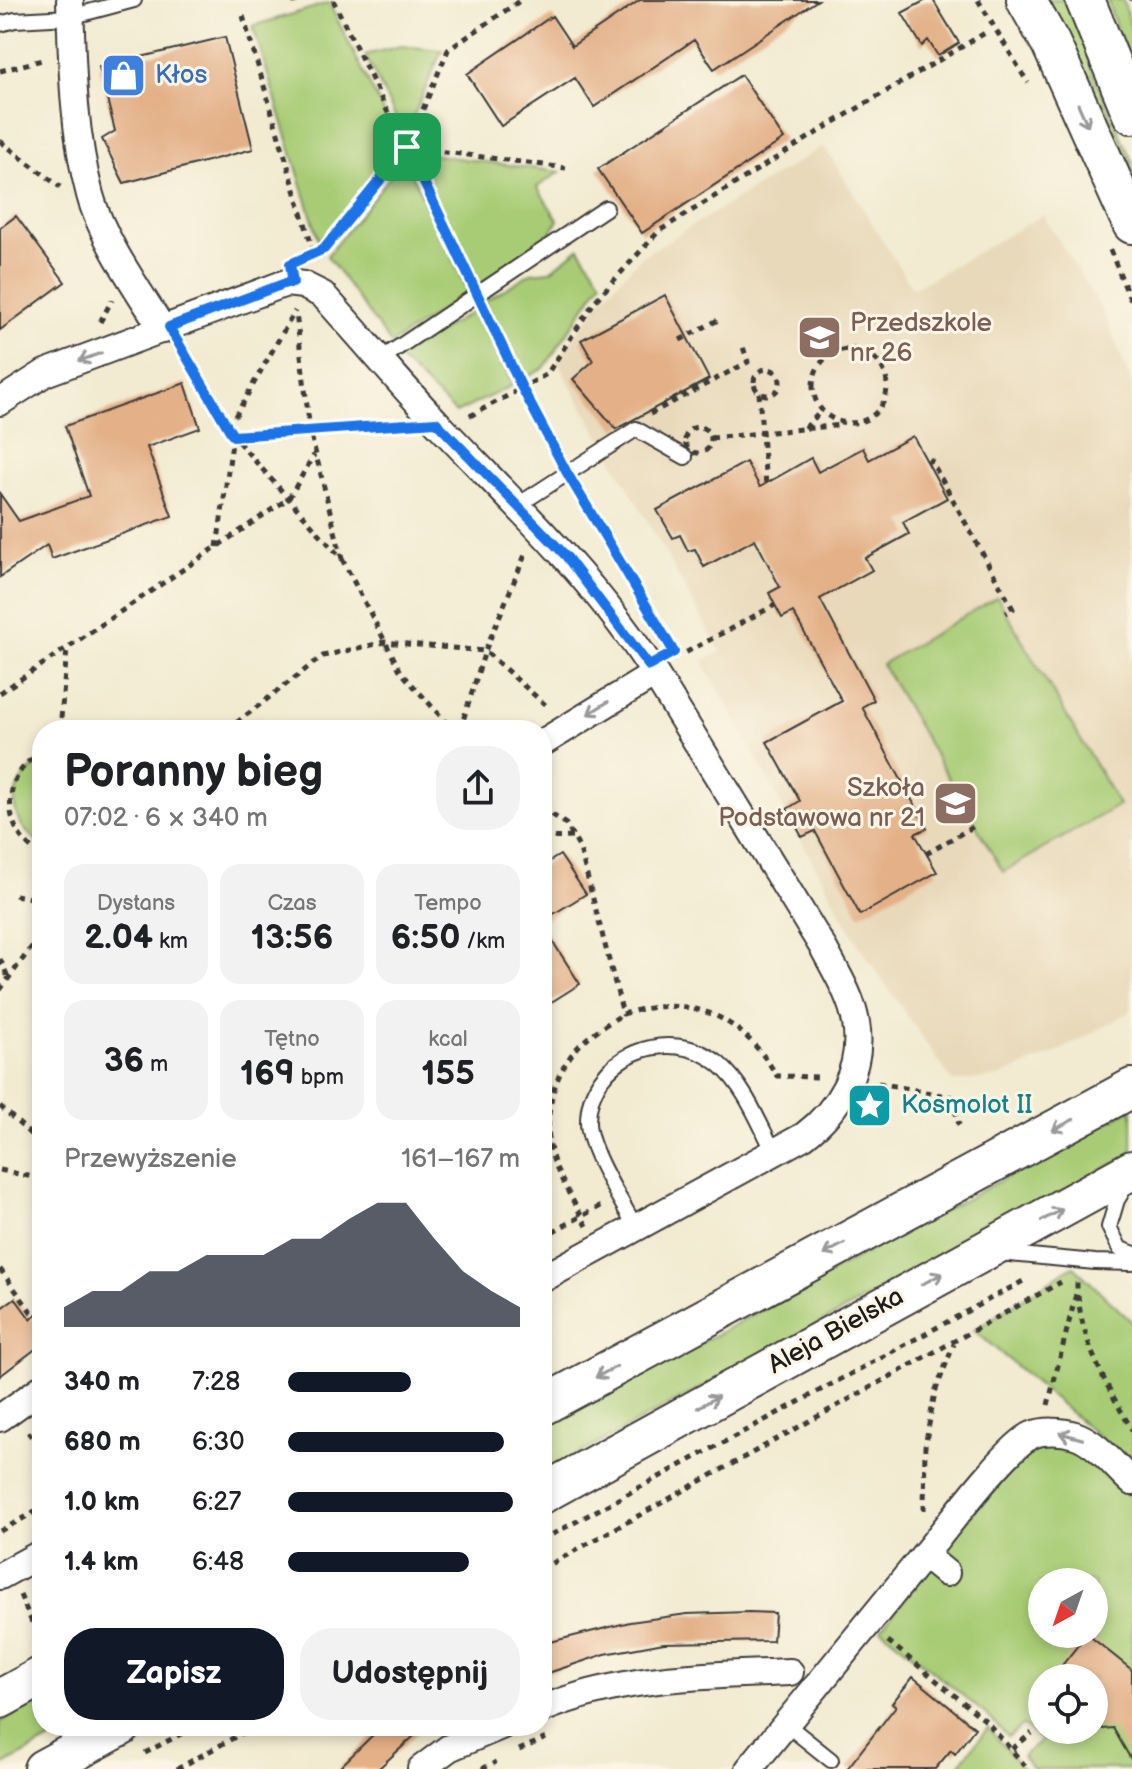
<!DOCTYPE html>
<html lang="pl">
<head>
<meta charset="utf-8">
<style>
  :root { --surface:#fff; --page:#f2f2f2; --text:#202124; --muted:#757577; --accent:#111827 }
  body { margin:0; font-family:"Balsamiq Sans",sans-serif; background:var(--page); color:var(--text); height:100vh; display:flex; flex-direction:column; font-size:30px; white-space:nowrap }
  * { box-sizing:border-box; margin:0 }
  p { font-size:26px; color:var(--muted) }
  .icon { flex:none; width:44px; height:44px; fill:none; stroke:currentColor; stroke-width:2; stroke-linecap:round; stroke-linejoin:round }
  .map { position:relative; flex:1; overflow:hidden }
  .drawer { position:absolute; left:32px; top:720px; width:520px; height:1016px; display:flex; flex-direction:column; background:var(--surface); border-radius:32px; box-shadow:0 4px 12px #0003 }
  .drawer>* { flex:none }
  .needle { width:52px; rotate:220deg }
  .buttons { position:absolute; left:1028px; top:1568px; display:grid; gap:16px }
  .buttons a { display:grid; place-items:center; width:80px; height:80px; border-radius:50%; background:var(--surface); box-shadow:0 4px 12px #0003; font-size:40px }
  .pin { position:absolute; display:grid; place-items:center; width:68px; height:68px; color:#fff; margin:-34px; border-radius:16px; box-shadow:0 4px 12px #0006 }
  .round { display:grid; place-items:center; flex:none; width:84px; height:84px; border-radius:32px; background:var(--page) }
  .summary { display:flex; align-items:center; justify-content:space-between; height:136px; padding:0 32px }
  h1 { font-size:44px; font-weight:700; line-height:60px }
  .stats { display:grid; grid-template-columns:repeat(3,1fr); gap:12px; height:136px; padding:8px 32px }
  .stats div { display:grid; align-content:center; border-radius:20px; background:var(--page); text-align:center }
  .stats b { font-size:34px; font-weight:700 }
  .stats small { font-size:22px; font-weight:400 }
  .stats p { font-size:22px }
  .chart { height:224px; padding:16px 32px }
  .chart p { display:flex; justify-content:space-between }
  .chart svg { width:100%; height:144px; margin-top:8px; fill:var(--accent); opacity:.7 }
  .action { display:flex; gap:16px; margin-top:auto; padding:16px 32px }
  .action a { flex:1; height:92px; border-radius:32px; background:var(--accent); color:#fff; font-size:32px; font-weight:700; line-height:92px; text-align:center }
  .action a+a { background:var(--page); color:var(--text) }
  ul { padding:0 32px; list-style:none; font-size:26px }
  li { display:grid; grid-template-columns:128px 96px 1fr; align-items:center; height:60px }
  li i { height:20px; border-radius:10px; background:var(--accent) }
  .map>svg:first-child { display:block }
  .built { fill:#e8d9ba }
  .green { fill:#a8cc75; stroke:#627448; stroke-width:2; fill-rule:evenodd }
  .building { fill:#e3b087 }
  .lines { fill:none; stroke-linecap:round; stroke-linejoin:round }
  .lane-casing { stroke:#3c3b37; stroke-width:18 }
  .street-casing { stroke:#3c3b37; stroke-width:30 }
  .secondary-casing { stroke:#3c3b37; stroke-width:42 }
  .path { stroke:#3c3b37; stroke-width:5; stroke-dasharray:6 6; stroke-linecap:butt }
  .lane { stroke:#fff; stroke-width:14 }
  .street { stroke:#fff; stroke-width:26 }
  .secondary { stroke:#fff; stroke-width:38 }
  .oneway { stroke:#999 }
  .route-casing { stroke:#fff; stroke-width:16 }
  .route { stroke:#1a73e8; stroke-width:10 }
  .labels { text-anchor:middle; dominant-baseline:central; stroke-width:6; stroke-linejoin:round; paint-order:stroke }
  .shop-label { font-size:26px; fill:#366cbe; stroke:#fcf5e5; text-anchor:start }
  .education-label { font-size:26px; fill:#785e54; stroke:#fcf5e5; text-anchor:start }
  .culture-label { font-size:26px; fill:#0d838f; stroke:#fcf5e5; text-anchor:start }
  .street-label { font-size:26px; fill:#1c1c1c; stroke:#fcf5e5 }
</style>
</head>
<body>
<div class="map">
<svg width="1132" height="1769" viewBox="0 0 1132 1769">
  <rect width="100%" height="100%" fill="#fcf5e5"/>
  <filter id="ink" filterUnits="userSpaceOnUse"><feTurbulence type="fractalNoise" baseFrequency=".0125" numOctaves="2"/><feDisplacementMap in="SourceGraphic" scale="16" xChannelSelector="R" yChannelSelector="G"/><feConvolveMatrix kernelMatrix="1 2 1 2 8 2 1 2 1" color-interpolation-filters="sRGB"/></filter>
  <filter id="wash" filterUnits="userSpaceOnUse"><feTurbulence type="fractalNoise" baseFrequency=".006" numOctaves="4" result="noise"/><feDisplacementMap in="SourceGraphic" scale="32" xChannelSelector="R" yChannelSelector="G"/><feGaussianBlur stdDeviation="1.8" result="paint"/><feColorMatrix in="noise" values="0 0 0 0 0 0 0 0 0 0 0 0 0 0 0 0 0 1.4 0 .05"/><feComposite in="paint" operator="in"/></filter>
  <g filter="url(#wash)">
    <rect width="100%" height="100%" fill="#f2ebd1"/>
    <path class="built" d="M 824,146 L 913,289 L 1043,215 L 1105,315 L 1132,385 L 1132,1011 L 1057,1052 L 998,1077 L 953,1082 L 859,946 L 703,661 L 721,652 L 557,361 L 600,301 L 641,257 Z"/>
    <path class="green" d="M 1038,0 L 1069,0 L 1095,79 L 1132,161 L 1132,186 Z
      M 1107,0 L 1123,0 L 1132,31 L 1132,75 Z
      M 329,3 L 400,145 L 320,244 L 253,26 Z
      M 401,46 L 442,50 L 405,136 L 365,55 Z
      M 413,152 L 560,172 L 537,187 L 558,220 L 548,238 L 477,287 Z
      M 401,163 L 408,167 L 469,292 L 391,344 L 327,256 Z
      M 579,248 L 602,281 L 544,368 L 524,379 L 484,302 L 531,273 L 550,271 Z
      M 477,309 L 513,385 L 456,413 L 397,357 Z
      M 997,597 L 1119,805 L 1003,872 L 882,664 Z
      M 42,762 L 42,844 C 7,824 4,782 42,762 Z
      M 1132,1109 L 1132,1154 L 542,1474 L 542,1429 Z
      M 1073,1266 L 1132,1322 L 1132,1469 L 1099,1437 L 974,1330 Z
      M 1046,1442 L 1067,1444 L 1083,1452 L 1132,1498 L 1132,1769 L 1034,1769 L 1022,1756 L 1041,1740 L 1022,1725 L 1008,1737 L 988,1716 L 881,1629 L 1015,1459 ZM 1042,1582 L 1094,1582 L 1094,1634 L 1042,1634 ZM 1042,1678 L 1094,1678 L 1094,1730 L 1042,1730 Z
      M 42,1699 L 42,1726 L 76,1726 L 0,1767 L 0,1722 Z
      M 988,1728 L 1023,1769 L 968,1769 L 960,1763 Z"/>
    <g id="blocks">
      <path class="building" d="M 640,0 L 818,0 L 714,69 L 694,40 L 594,107 L 575,78 L 501,126 L 467,74 L 552,16 L 572,46 Z
        M 926,0 L 933,0 L 959,43 L 938,56 L 928,40 L 922,46 L 902,13 Z
        M 225,37 L 253,149 L 124,183 L 102,139 L 115,131 L 99,67 Z
        M 741,75 L 784,139 L 642,233 L 598,169 Z
        M 16,216 L 65,282 L 0,330 L 0,228 Z
        M 665,295 L 709,379 L 616,429 L 573,379 L 593,361 L 581,340 Z
        M 185,383 L 200,428 L 147,447 L 172,516 L 52,559 L 47,545 L 0,577 L 0,494 L 19,521 L 89,496 L 65,426 Z
        M 913,436 L 947,498 L 903,522 L 909,534 L 865,558 L 872,570 L 820,599 L 874,700 L 862,707 L 927,828 L 915,834 L 937,872 L 860,915 L 815,831 L 802,837 L 787,809 L 800,801 L 767,742 L 842,701 L 793,612 L 782,618 L 775,605 L 769,593 L 780,587 L 755,539 L 704,567 L 695,549 L 688,551 L 680,535 L 673,538 L 657,510 L 746,462 L 760,487 L 811,458 L 818,472 L 863,448 L 869,460 Z
        M 560,855 L 586,894 L 542,921 L 542,866 Z
        M 542,925 L 580,984 L 542,1008 Z
        M 15,1298 L 31,1320 L 42,1308 L 42,1344 L 0,1376 L 0,1309 Z
        M 749,1612 L 775,1613 L 773,1641 L 664,1643 L 605,1654 L 542,1675 L 542,1644 L 630,1622 L 687,1614 Z
        M 1087,1634 L 1132,1670 L 1132,1761 L 1113,1728 L 1103,1729 L 1094,1721 L 1094,1678 L 1052,1678 Z
        M 913,1677 L 975,1728 L 955,1754 L 951,1750 L 935,1769 L 847,1769 L 896,1706 L 892,1703 Z
        M 382,1726 L 425,1726 L 378,1769 L 338,1769 Z"/>
    </g>
  </g>
  <g filter="url(#ink)">
    <use href="#blocks" fill-opacity="0" stroke="#3c3b37" stroke-width="2"/>
    <g class="lines">
      <defs>
        <path id="lane" d="M 0,24 L 15,20 L 70,17 L 134,0
          M 381,359 L 606,208
          M 518,505 L 636,429 L 685,457
          M 1127,1184 L 1117,1200 L 1109,1227 L 1120,1249 L 1132,1253
          M 636,1228 C 622,1202 588,1149 588,1122 C 588,1056 669,1023 719,1064 C 745,1086 759,1123 774,1152
          M 999,1253 L 1095,1262 L 1132,1263
          M 786,1724 L 831,1760"/>
        <path id="street" d="M 70,0 C 72,65 73,131 90,195 C 102,239 139,291 163,330
          M 0,402 L 45,373 L 286,283 L 303,285 L 323,295 C 362,338 400,384 440,426 C 516,506 596,580 655,674 L 824,949 C 836,972 852,997 856,1023 C 864,1069 838,1110 804,1136 L 542,1279
          M 542,743 L 655,674
          M 0,1418 L 42,1388
          M 924,1555 C 945,1530 1007,1446 1032,1435 C 1044,1430 1062,1431 1075,1435 C 1097,1442 1115,1467 1132,1482
          M 0,1576 L 42,1553
          M 542,1709 C 624,1675 703,1676 790,1672
          M 421,1769 L 449,1748 L 501,1726
          M 749,1769 L 924,1555 L 946,1573"/>
        <path id="secondary" d="M 1026,0 L 1051,44 L 1132,224
          M 1085,0 L 1132,114
          M 542,1406 L 1132,1088
          M 542,1494 L 1132,1170
          M 0,1699 L 42,1676
          M 43,1769 L 122,1726"/>
      </defs>
      <use href="#lane" class="lane-casing"/>
      <use href="#street" class="street-casing"/>
      <use href="#secondary" class="secondary-casing"/>
      <path class="path" d="M 294,0 L 295,4
        M 333,0 L 468,276
        M 978,0 L 1028,83
        M 1132,0 L 1132,1
        M 243,16 L 314,253
        M 0,71 L 46,59
        M 0,141 L 60,187
        M 407,147 L 566,168
        M 1110,250 L 1132,304
        M 306,257 L 324,249 L 407,147 L 448,50 L 521,0
        M 100,322 L 112,300
        M 680,340 L 718,320
        M 182,348 L 233,436 L 401,424
        M813 386a37 37 0 1 1 74 0a37 37 0 1 1-74 0Z
        M754 382a13 13 0 1 1 26 0a13 13 0 1 1-26 0Z
        M 759,393 L 766,486
        M 650,414 L 748,362 L 743,347
        M 470,416 L 522,388 L 486,314
        M685 440a13 13 0 1 1 26 0a13 13 0 1 1-26 0Z
        M 229,427 L 295,311
        M 805,428 L 822,410
        M 711,438 L 842,425
        M 557,454 L 522,388 L 547,374 L 595,301 L 659,231 L 826,127 L 985,33
        M 928,462 L 931,460 L 1013,609 L 1006,613
        M 577,491 L 648,609
        M 217,547 L 233,436 L 342,559 L 310,431 L 296,313
        M 342,559 L 401,672 L 453,730
        M 675,652 L 683,654 L 775,605
        M 0,693 L 289,498 L 314,455
        M 60,730 L 67,649
        M 227,730 L 323,656 L 385,642 L 485,651 L 549,708
        M 460,730 L 485,651 L 525,555
        M 42,752 C 0,774 0,833 42,855
        M 542,808 L 566,824 L 580,849 L 623,1014 C 691,993 741,1015 777,1076 L 820,1077
        M 542,838 L 573,837
        M 926,854 L 976,825
        M 15,895 L 42,900
        M 0,959 L 8,977
        M 0,990 L 42,933
        M 878,1083 L 995,1105
        M 952,1098 L 959,1125
        M 0,1106 L 42,1145
        M 0,1170 L 42,1179
        M 587,1226 C 576,1206 564,1186 555,1165 C 540,1125 551,1072 582,1043 C 594,1031 609,1023 623,1014
        M 542,1237 L 601,1206
        M 0,1269 L 32,1313
        M 1078,1295 C 1082,1344 1108,1388 1132,1430
        M 1048,1405 L 1077,1290 L 1077,1282
        M 28,1432 L 42,1450
        M 924,1510 L 925,1446 L 935,1392 L 954,1344
        M 0,1531 L 42,1508
        M 542,1540 L 1027,1279
        M 542,1569 L 1061,1282
        M 20,1595 L 34,1627
        M 888,1641 L 986,1721 L 1028,1769
        M 1012,1749 L 1032,1733
        M 519,1750 L 546,1738
        M 145,1753 L 196,1726
        M 177,1769 L 255,1726
        M 482,1769 L 496,1762"/>
      <use href="#lane" class="lane"/>
      <use href="#street" class="street"/>
      <use href="#secondary" class="secondary"/>
    </g>
    <defs><path id="oneway-shaft" d="M-6 0H5M1.5-3L5.5 0L1.5 3" fill="none" stroke-width="1.6" stroke-linecap="round" stroke-linejoin="round" transform="scale(2)"/></defs>
    <g class="oneway">
      <use href="#oneway-shaft" transform="translate(1083 115) rotate(66)"/>
      <use href="#oneway-shaft" transform="translate(90 357) rotate(160)"/>
      <use href="#oneway-shaft" transform="translate(598 708) rotate(148)"/>
      <use href="#oneway-shaft" transform="translate(1063 1125) rotate(152)"/>
      <use href="#oneway-shaft" transform="translate(1052 1215) rotate(-28)"/>
      <use href="#oneway-shaft" transform="translate(834 1249) rotate(152)"/>
      <use href="#oneway-shaft" transform="translate(932 1279) rotate(-28)"/>
      <use href="#oneway-shaft" transform="translate(606 1372) rotate(152)"/>
      <use href="#oneway-shaft" transform="translate(708 1402) rotate(-29)"/>
      <use href="#oneway-shaft" transform="translate(1071 1436) rotate(-165)"/>
    </g>
  </g>
  <g class="lines" filter="url(#ink)">
    <defs>
      <path id="route" d="M 407,147 L 522,388 L 567,473 L 674,652 L 649,666 L 566,556 L 436,422 L 233,436 L 169,327 L 286,283 L 293,283 L 290,264 L 324,249 Z"/>
    </defs>
    <use href="#route" class="route-casing"/>
    <use href="#route" class="route"/>
  </g>
  <defs>
    <symbol id="shop-square" viewBox="-11 -11 22 22"><rect x="-9" y="-9" width="18" height="18" rx="4" fill="#3f7fe0" stroke="#fcf5e5"/><path d="M-5-2.5h2.3a2.7 3.5 0 0 1 5.4 0H5L5.5 6h-11ZM-1.5-2.5h3a1.5 2.3 0 0 0-3 0Z" fill="#fff"/></symbol>
    <symbol id="school-square" viewBox="-11 -11 22 22"><rect x="-9" y="-9" width="18" height="18" rx="4" fill="#8d6e63" stroke="#fcf5e5"/><path d="M0-5L7-2L0 1L-7-2ZM-4 1L0 2.5L4 1V4Q0 6-4 4Z" fill="#fff"/></symbol>
    <symbol id="sight-square" viewBox="-11 -11 22 22"><rect x="-9" y="-9" width="18" height="18" rx="4" fill="#0f9aa8" stroke="#fcf5e5"/><path d="M0-6L1.8-2.2L6-1.7L2.9 1.2L3.7 5.4L0 3.3L-3.7 5.4L-2.9 1.2L-6-1.7L-1.8-2.2Z" fill="#fff"/></symbol>
  </defs>
  <g fill-rule="evenodd">
    <use href="#shop-square" x="98" y="50" width="51" height="51"/>
    <use href="#school-square" x="794" y="312" width="51" height="51"/>
    <use href="#school-square" x="930" y="778" width="51" height="51"/>
    <use href="#sight-square" x="844" y="1080" width="51" height="51"/>
  </g>
  <g class="labels">
    <g class="shop-label">
      <text x="155" y="75">Kłos</text>
    </g>
    <g class="education-label">
      <text x="850" y="323">Przedszkole<tspan x="850" dy="30">nr 26</tspan></text>
      <text x="925" y="788" text-anchor="end">Szkoła<tspan x="925" dy="30">Podstawowa nr 21</tspan></text>
    </g>
    <g class="culture-label">
      <text x="901" y="1105">Kosmolot II</text>
    </g>
    <g class="street-label">
      <text transform="translate(836 1331) rotate(-29)">Aleja Bielska</text>
    </g>
  </g>
</svg>
<div class="buttons">
<a><svg class="needle" viewBox="-14 -14 28 28"><path d="M0-13l5 13h-10z" fill="#e53935"/><path d="M0 13l5-13h-10z" fill="#757577"/></svg></a>
<a><svg class="icon" aria-label="locate" viewBox="0 0 24 24"><circle cx="12" cy="12" r="6"/><path d="M12 2v4M12 18v4M2 12h4M18 12h4"/></svg></a>
</div>
<div class="pin" style="left:407px;top:147px;background:#1e9e55"><svg class="icon" aria-label="arrive" viewBox="0 0 24 24"><path d="M6 21V4h12l-3 4 3 4H6"/></svg></div>
<section class="drawer">
<div class="summary"><div><h1>Poranny bieg</h1><p>07:02 · 6 × 340 m</p></div><a class="round"><svg class="icon" aria-label="share" viewBox="0 0 24 24"><path d="M12 15V3M7 8l5-5 5 5M5 13v7h14v-7"/></svg></a></div>
<div class="stats">
<div><p>Dystans</p><b>2.04<small> km</small></b></div>
<div><p>Czas</p><b>13:56</b></div>
<div><p>Tempo</p><b>6:50<small> /km</small></b></div>
</div>
<div class="stats">
<div><b>36<small> m</small></b></div>
<div><p>Tętno</p><b>169<small> bpm</small></b></div>
<div><p>kcal</p><b>155</b></div>
</div>
<div class="chart"><p><span>Przewyższenie</span>161–167 m</p>
<svg viewBox="0 0 160 44" preserveAspectRatio="none"><path d="M0 44V38L10 33L20 33L30 27L40 27L50 22L60 22L70 22L80 17L90 17L100 11L110 6L120 6L130 17L140 27L150 33L160 38V44z"/></svg>
</div>
<ul>
<li><b>340 m</b>7:28<i style="width:53%"></i></li>
<li><b>680 m</b>6:30<i style="width:93%"></i></li>
<li><b>1.0 km</b>6:27<i style="width:97%"></i></li>
<li><b>1.4 km</b>6:48<i style="width:78%"></i></li>
</ul>
<div class="action"><a>Zapisz</a><a>Udostępnij</a></div>
</section>
</div>
</body>
</html>
